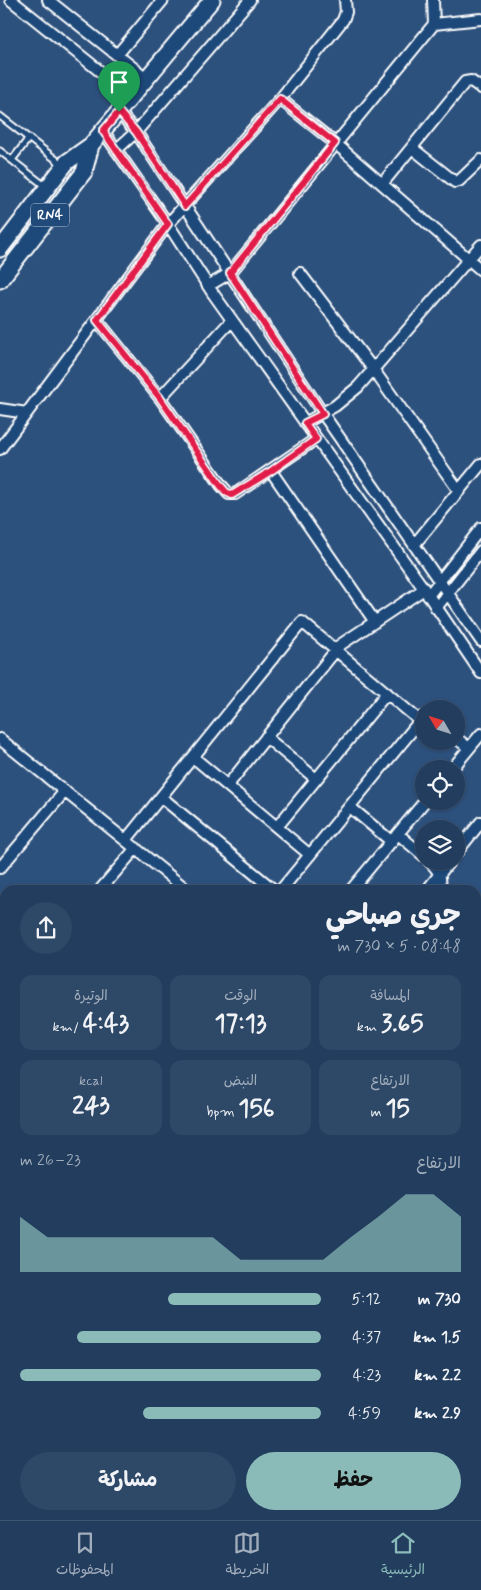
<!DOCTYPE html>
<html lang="ar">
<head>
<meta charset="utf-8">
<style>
  :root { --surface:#223d5e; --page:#2e4867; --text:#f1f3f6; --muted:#a2aebc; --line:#3f5673; --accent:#8bbbb9 }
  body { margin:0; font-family:Mynerve,"Playpen Sans Arabic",sans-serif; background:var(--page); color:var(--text); direction:rtl; height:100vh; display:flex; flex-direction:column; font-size:19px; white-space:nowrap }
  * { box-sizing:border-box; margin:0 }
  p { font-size:16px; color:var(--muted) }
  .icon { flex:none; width:28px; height:28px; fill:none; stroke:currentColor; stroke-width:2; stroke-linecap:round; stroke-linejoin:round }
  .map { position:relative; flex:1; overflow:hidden; direction:ltr }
  .panel { position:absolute; left:0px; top:885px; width:481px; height:635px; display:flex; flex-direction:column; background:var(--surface); border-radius:15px 15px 0 0; box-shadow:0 1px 4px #0004,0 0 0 1px var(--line); direction:rtl }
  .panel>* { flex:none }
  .needle { width:32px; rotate:309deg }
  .controls { position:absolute; left:415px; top:700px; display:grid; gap:10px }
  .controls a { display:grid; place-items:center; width:50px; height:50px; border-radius:50%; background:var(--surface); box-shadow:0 1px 4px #0004,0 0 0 1px var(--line); font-size:25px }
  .pin { position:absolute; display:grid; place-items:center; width:42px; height:42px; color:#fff; margin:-51px -21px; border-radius:50% 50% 50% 0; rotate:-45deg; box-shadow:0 0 5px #0007 }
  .pin .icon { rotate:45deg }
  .round { display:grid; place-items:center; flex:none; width:52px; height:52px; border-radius:26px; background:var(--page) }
  .summary { display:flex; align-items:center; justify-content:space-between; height:85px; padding:0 20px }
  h1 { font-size:28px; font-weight:700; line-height:38px }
  .figures { display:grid; grid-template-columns:repeat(3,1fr); gap:8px; height:85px; padding:5px 20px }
  .figures div { display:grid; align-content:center; border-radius:12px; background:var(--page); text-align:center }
  .figures b { font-size:25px; font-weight:700 }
  .figures small { font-size:14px; font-weight:400 }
  .figures p { font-size:14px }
  .chart { height:140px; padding:10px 20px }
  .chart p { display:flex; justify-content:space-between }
  .chart svg { width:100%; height:90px; margin-top:5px; fill:var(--accent); opacity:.7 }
  .action { display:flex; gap:10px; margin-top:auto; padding:10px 20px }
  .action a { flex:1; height:58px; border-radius:30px; background:var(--accent); color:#111; font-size:20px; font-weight:700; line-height:58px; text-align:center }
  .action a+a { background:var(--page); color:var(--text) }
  ul { padding:0 20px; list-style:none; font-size:16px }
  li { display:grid; grid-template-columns:80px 60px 1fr; align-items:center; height:38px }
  li i { height:12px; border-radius:6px; background:var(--accent) }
  .tab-bar { display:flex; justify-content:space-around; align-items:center; height:70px; border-top:1px solid var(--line); background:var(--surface); font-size:14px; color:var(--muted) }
  .tab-bar a { display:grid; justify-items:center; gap:2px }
  .tab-bar .on { color:var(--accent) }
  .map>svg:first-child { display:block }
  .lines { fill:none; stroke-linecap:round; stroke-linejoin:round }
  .service-casing { stroke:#fff; stroke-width:9 }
  .minor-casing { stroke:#fff; stroke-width:14 }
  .primary-casing { stroke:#fff; stroke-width:19 }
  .service { stroke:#1f4a7a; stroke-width:5 }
  .minor { stroke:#1f4a7a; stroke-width:10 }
  .primary { stroke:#1f4a7a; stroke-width:15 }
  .route-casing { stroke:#fff; stroke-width:10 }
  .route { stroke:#e11d48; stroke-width:6 }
  .labels { text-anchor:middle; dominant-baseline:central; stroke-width:4; stroke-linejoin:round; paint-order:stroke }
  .shield { fill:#1f4a7a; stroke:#bcc9d7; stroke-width:1 }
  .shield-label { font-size:14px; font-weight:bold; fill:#fff }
</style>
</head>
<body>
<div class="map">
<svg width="481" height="1520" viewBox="0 0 481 1520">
  <rect width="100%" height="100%" fill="#2d517d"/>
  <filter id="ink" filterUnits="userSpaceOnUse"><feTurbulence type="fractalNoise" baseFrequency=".02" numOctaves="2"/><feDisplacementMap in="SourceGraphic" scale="10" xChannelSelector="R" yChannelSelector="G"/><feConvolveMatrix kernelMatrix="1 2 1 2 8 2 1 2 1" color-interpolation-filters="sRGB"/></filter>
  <g filter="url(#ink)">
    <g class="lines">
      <defs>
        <path id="service" d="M 0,116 L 63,165
          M 0,151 L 45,186
          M 12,160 L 29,138"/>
        <path id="minor" d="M 11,0 L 131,96
          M 48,0 L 146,78
          M 433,0 L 434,24
          M 117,55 L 163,0
          M 280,99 L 343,20 L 346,12 L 345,0
          M 119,112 L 136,132 L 323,414 L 481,641
          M 103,131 L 168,224 L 212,292 L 424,589 L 481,673
          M 412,148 L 455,182 L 459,181 L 481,160
          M 116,150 L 136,132 L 250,0
          M 382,184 L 465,82 L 471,81 L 481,88
          M 300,273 L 373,369 L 459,491
          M 208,286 L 230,273 L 434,24 L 481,19
          M 97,320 L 160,398 L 221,485 L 229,494 L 235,494 L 316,439
          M 160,398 L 232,320
          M 0,409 L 27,413
          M 305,423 L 335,406 L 358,387 L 481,245
          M 0,449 L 168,224 L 280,99 L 335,143 L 481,270
          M 271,471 L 375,622
          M 414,545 L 481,464
          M 428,596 L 481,528
          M 436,608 L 481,551
          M 266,737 L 316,779
          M 456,738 L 469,748
          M 0,739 L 187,890
          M 193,757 L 310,855
          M 452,769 L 481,734
          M 228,785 L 340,645 L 424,589
          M 161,797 L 274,890
          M 350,807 L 392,842
          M 277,827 L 387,693
          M 398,834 L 424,856
          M 126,840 L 302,622 L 420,721
          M 456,853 L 481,822
          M 429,861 C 439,870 442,877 440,890
          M 0,868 L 65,791
          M 100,890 L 136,848
          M 281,890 L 423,717
          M 351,890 L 425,801
          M 427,890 L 450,861
          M 476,969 L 481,975
          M 0,1008 L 5,1003
          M 476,1046 L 481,1050
          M 476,1076 L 481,1070
          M 0,1091 L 5,1086
          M 476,1129 L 481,1133
          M 0,1161 L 5,1165 L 0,1171
          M 0,1232 L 5,1237
          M 0,1263 L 5,1257
          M 476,1331 L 481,1326
          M 0,1344 L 5,1338
          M 476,1354 L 481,1348
          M 476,1432 L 481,1436
          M 0,1435 L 5,1429
          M 0,1475 L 5,1479
          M 476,1506 L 481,1510
          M 53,1515 L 60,1520
          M 80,1515 L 86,1520
          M 232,1515 L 237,1516 L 242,1515
          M 325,1515 L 331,1520
          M 216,1520 L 220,1515
          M 314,1520 L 318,1515
          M 412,1520 L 417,1515"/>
        <path id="primary" d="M 0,249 L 67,162 L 91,145 L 212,0
          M 0,280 L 84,172 L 91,145"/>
      </defs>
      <use href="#service" class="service-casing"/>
      <use href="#minor" class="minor-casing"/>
      <use href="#primary" class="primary-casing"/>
      <use href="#service" class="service"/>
      <use href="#minor" class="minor"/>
      <use href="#primary" class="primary"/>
    </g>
  </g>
  <g class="lines" filter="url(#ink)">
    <defs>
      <path id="route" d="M 280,99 L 335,143 L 230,273 L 323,414 L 305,423 L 316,439 L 271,471 L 232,495 L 226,492 L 220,485 L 160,398 L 97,320 L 168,224 L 103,131 L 119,112 L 136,132 L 185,206 Z"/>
    </defs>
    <use href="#route" class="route-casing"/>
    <use href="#route" class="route"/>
  </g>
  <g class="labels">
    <rect class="shield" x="31" y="203.5" width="38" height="23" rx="4"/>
    <g class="shield-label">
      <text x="50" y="215">RN4</text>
    </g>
  </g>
</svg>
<div class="controls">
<a><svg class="needle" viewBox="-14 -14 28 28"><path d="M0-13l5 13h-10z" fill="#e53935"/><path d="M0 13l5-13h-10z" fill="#a2aebc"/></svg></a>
<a><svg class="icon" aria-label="locate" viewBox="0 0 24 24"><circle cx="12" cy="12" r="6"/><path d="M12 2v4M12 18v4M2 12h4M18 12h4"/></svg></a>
<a><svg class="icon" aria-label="layers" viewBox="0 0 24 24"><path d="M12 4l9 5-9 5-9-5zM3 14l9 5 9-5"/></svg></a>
</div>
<div class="pin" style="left:119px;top:112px;background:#1e9e55"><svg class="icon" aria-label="arrive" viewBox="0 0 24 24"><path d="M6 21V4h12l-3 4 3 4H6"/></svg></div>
<section class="panel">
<div class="summary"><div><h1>جري صباحي</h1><p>08:48 · 5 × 730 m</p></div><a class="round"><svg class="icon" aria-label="share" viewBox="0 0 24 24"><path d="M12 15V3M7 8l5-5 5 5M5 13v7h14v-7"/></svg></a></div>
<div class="figures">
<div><p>المسافة</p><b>3.65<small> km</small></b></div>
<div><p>الوقت</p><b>17:13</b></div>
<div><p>الوتيرة</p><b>4:43<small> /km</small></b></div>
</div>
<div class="figures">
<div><p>الارتفاع</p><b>15<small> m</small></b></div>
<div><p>النبض</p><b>156<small> bpm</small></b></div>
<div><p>kcal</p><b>243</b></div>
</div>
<div class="chart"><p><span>الارتفاع</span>23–26 m</p>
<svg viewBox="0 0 160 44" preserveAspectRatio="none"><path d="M0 44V17L10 27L20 27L30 27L40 27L50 27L60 27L70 27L80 38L90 38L100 38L110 38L120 27L130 17L140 6L150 6L160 17V44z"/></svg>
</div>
<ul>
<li><b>730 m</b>5:12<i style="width:51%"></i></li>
<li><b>1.5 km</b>4:37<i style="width:81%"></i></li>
<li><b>2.2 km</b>4:23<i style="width:100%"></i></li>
<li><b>2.9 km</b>4:59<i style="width:59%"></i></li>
</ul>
<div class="action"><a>حفظ</a><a>مشاركة</a></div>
</section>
</div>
<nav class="tab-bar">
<a class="on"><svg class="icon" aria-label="home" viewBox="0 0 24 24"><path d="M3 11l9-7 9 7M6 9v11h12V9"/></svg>الرئيسية</a>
<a><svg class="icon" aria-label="map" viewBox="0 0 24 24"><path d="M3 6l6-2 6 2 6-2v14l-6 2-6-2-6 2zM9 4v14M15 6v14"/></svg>الخريطة</a>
<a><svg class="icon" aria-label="saved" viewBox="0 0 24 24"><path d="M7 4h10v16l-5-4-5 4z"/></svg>المحفوظات</a>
</nav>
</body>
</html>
